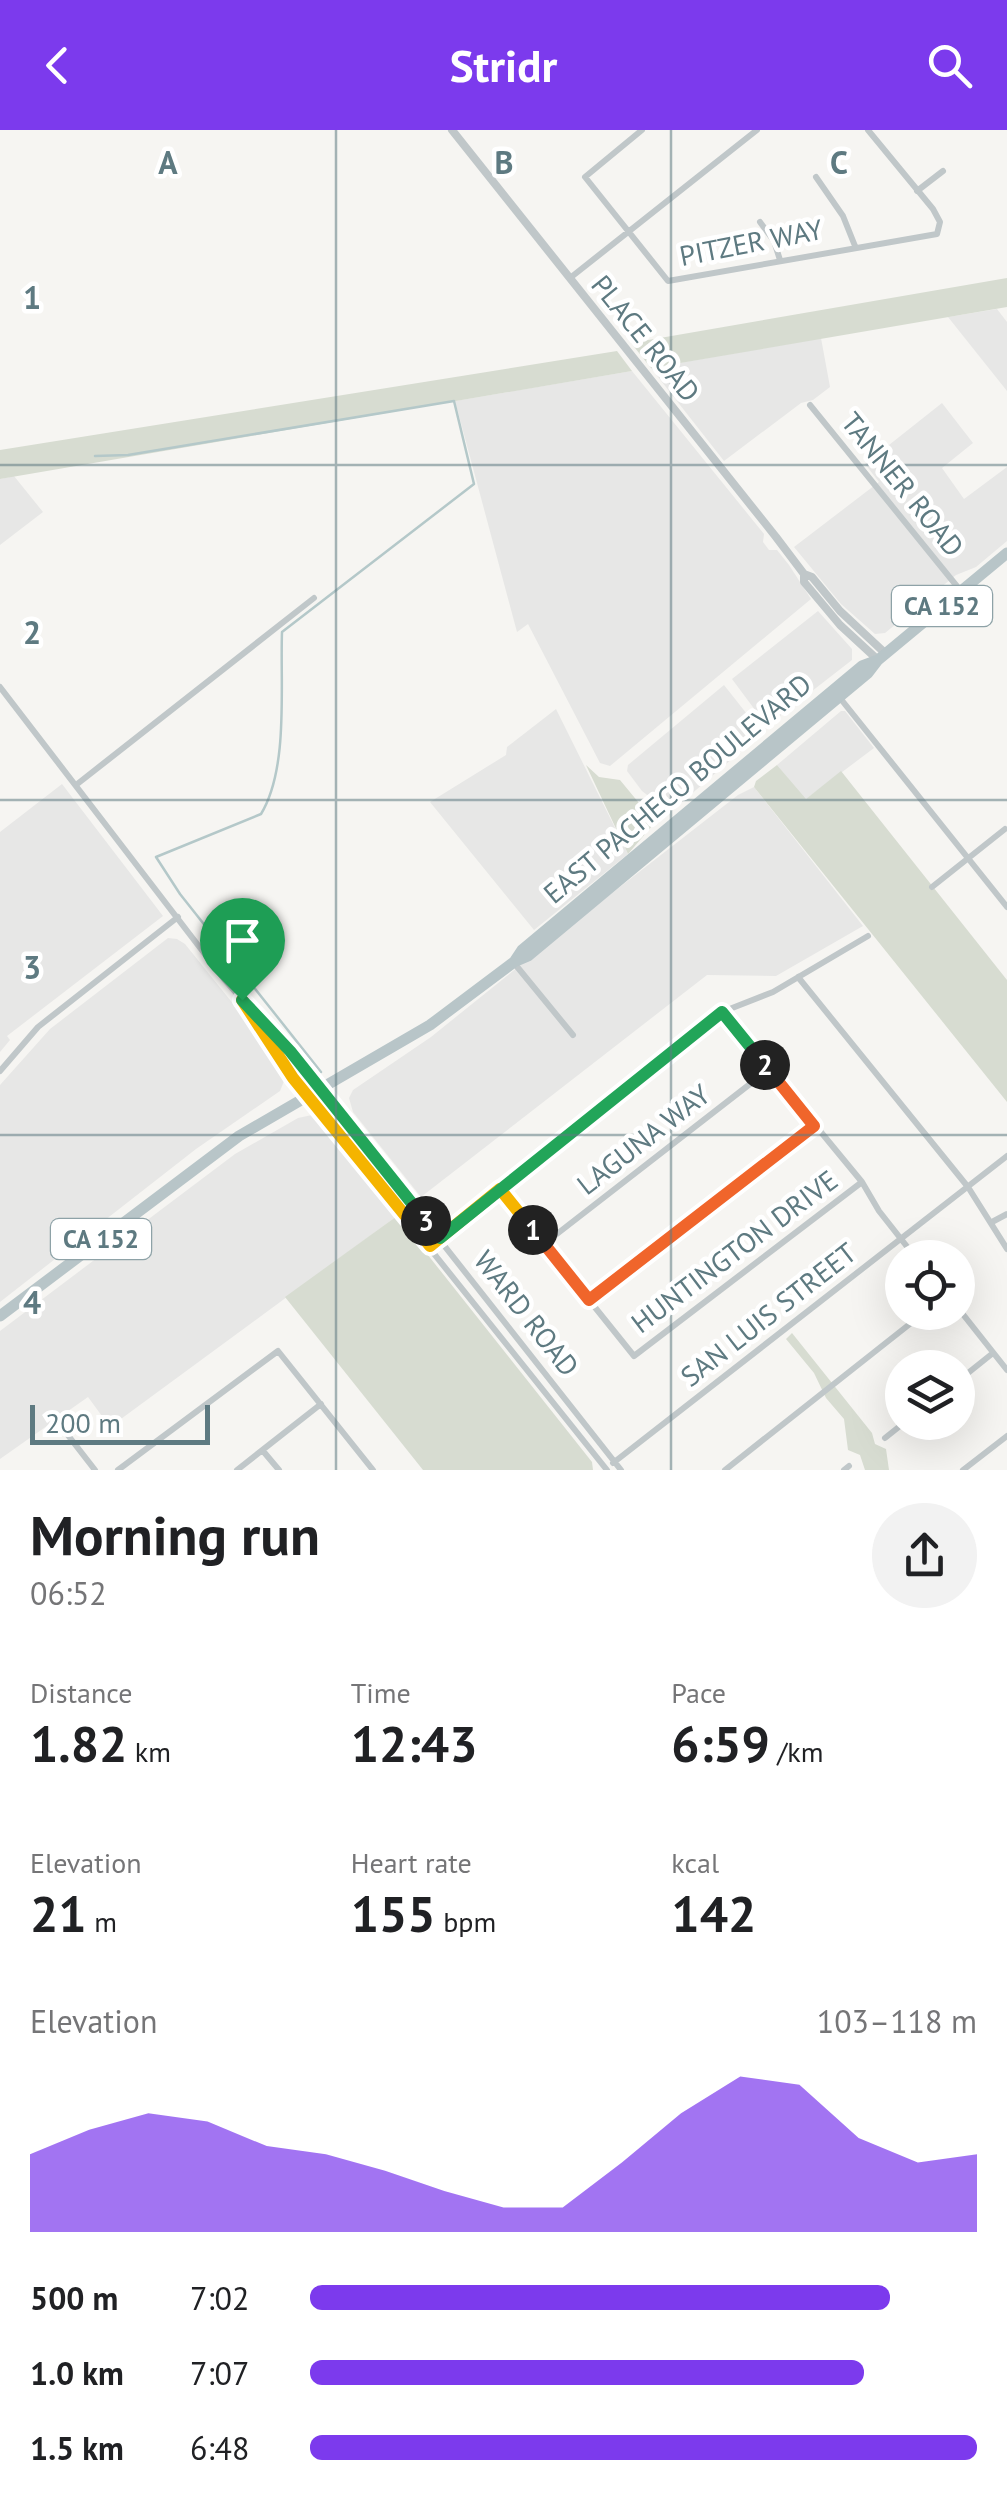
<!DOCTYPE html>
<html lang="en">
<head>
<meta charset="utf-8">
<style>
  :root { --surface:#fff; --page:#f2f2f2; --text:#202124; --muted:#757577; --accent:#7c3aed }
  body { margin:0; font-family:"PT Sans",sans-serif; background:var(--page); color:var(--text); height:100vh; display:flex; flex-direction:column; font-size:38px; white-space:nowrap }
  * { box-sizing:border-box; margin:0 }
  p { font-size:32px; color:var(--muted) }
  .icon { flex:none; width:55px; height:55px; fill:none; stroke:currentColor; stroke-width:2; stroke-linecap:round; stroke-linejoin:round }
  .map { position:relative; height:1340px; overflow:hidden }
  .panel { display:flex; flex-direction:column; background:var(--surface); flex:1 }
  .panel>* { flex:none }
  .controls { position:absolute; left:885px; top:1110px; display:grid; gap:20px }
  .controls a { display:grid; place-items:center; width:90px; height:90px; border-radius:50%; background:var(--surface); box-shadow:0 10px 40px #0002; font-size:50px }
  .scale { position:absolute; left:30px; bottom:25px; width:180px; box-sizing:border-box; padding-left:10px; border:5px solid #5e7a81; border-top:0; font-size:28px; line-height:35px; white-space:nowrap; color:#5e7a81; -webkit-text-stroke:8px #fff; paint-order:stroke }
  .pin { position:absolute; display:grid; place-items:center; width:85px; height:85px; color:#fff; margin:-102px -42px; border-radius:50% 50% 50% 0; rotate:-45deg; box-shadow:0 0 10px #0007 }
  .pin .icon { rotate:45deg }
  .km { position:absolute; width:50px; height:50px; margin:-25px; border-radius:50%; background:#222; color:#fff; font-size:28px; line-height:50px; text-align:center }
  .round { display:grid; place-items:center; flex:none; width:105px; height:105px; border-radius:52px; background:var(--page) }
  .headline { display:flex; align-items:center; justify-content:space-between; height:170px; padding:0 30px }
  h1 { font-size:55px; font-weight:700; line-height:75px }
  .figures { display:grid; grid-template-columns:repeat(3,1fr); gap:15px; height:170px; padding:10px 30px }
  .figures div { display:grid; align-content:center }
  .figures b { font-size:50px; font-weight:700 }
  .figures small { font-size:28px; font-weight:400 }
  .figures p { font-size:28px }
  .chart { height:280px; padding:20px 30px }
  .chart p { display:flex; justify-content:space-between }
  .chart svg { width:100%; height:180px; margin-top:10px; fill:var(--accent); opacity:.7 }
  ul { padding:0 30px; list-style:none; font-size:32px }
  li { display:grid; grid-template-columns:160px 120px 1fr; align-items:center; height:75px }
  li i { height:25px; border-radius:12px; background:var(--accent) }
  header { display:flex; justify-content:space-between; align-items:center; height:130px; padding:0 30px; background:var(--accent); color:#fff; font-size:45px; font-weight:700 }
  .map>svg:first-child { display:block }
  .built { fill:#e7e7e6 }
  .green { fill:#d7dcd1 }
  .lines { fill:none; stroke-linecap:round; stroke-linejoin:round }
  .stream { stroke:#b4c8c9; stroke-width:2.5 }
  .minor { stroke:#c0c7c9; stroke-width:6 }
  .tertiary { stroke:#c0c7c9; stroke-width:8 }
  .trunk { stroke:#b8c5c8; stroke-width:11 }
  .split-1-casing { stroke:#fff; stroke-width:20 }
  .split-2-casing { stroke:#fff; stroke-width:20 }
  .split-3-casing { stroke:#fff; stroke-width:20 }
  .split-4-casing { stroke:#fff; stroke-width:20 }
  .split-1 { stroke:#f5b400; stroke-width:12 }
  .split-2 { stroke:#f0652b; stroke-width:12 }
  .split-3 { stroke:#22a559; stroke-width:12 }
  .split-4 { stroke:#22a559; stroke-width:12 }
  .grid { fill:none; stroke:#5e7a81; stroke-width:2.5; stroke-opacity:0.55 }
  .labels { text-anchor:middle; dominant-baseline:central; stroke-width:9; stroke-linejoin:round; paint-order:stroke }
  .shield { fill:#fff; stroke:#8ea2a7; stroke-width:2.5 }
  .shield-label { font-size:25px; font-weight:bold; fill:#5e7a81 }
  .street-label { font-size:28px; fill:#5e7a81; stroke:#fff }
  .grid-label { font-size:32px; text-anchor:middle; font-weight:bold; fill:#5e7a81; stroke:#fff; stroke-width:9; stroke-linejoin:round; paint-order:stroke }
</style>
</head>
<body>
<header><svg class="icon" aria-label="back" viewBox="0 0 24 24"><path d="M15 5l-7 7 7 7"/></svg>Stridr<svg class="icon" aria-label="search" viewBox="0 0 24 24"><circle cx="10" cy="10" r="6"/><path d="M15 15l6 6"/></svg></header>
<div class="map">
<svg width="1007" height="1340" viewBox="0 0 1007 1340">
  <rect width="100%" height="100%" fill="#f6f5f2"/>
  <path class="built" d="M 997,179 L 1007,192 L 1007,261 L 948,187 Z
    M 821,208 L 830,257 L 813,270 L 801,273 L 724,331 L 651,238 Z
    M 632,241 L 764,404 L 763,412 L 769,420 L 777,420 L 789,435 L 811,469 L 610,636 L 600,633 L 528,494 L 517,502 L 455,271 Z
    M 942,273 L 973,313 L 942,338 L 964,369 L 1007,337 L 1007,411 L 976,437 L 956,445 L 885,503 L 875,504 L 841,474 L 794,417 L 879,352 L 865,334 Z
    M 14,346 L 43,382 L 0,415 L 0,349 Z
    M 818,481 L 852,519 L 852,530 L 767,596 L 732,549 Z
    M 724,555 L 762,603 L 674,679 L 664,678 L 642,661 L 627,641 L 628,635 Z
    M 556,579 L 628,724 L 534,800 L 430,672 L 506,625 L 507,617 Z
    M 841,581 L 845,581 L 874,618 L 805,670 L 777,635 Z
    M 62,654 L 163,786 L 7,906 L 10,910 L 0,922 L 0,702 Z
    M 754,657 L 863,796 L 776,846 L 707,845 L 421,1067 L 353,982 L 349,968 L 353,960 L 431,907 L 544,816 L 738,665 Z
    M 168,808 L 177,809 L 185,814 L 251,896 L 282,943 L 284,951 L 280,961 L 196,1019 L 0,1172 L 0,955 L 50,899 Z
    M 312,985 L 324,994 L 397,1086 L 110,1297 L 88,1267 L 0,1329 L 0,1201 L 235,1024 L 298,988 Z"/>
  <path class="green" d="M 1007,148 L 1007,177 L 651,238 L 631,213 Z
    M 617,221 L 632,241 L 0,349 L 0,320 Z
    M 586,635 L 599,647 L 620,650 L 653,690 L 652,696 L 628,724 Z
    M 777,635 L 806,669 L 841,641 L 1007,850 L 1007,972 L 754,657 L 756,651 Z
    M 397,1086 L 592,1332 L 593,1340 L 423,1340 L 285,1167 Z
    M 792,1203 L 872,1303 L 875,1314 L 886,1319 L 889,1340 L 865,1340 L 860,1325 L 848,1320 L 844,1289 L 826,1268 L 814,1243 L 786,1209 Z"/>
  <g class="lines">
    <path class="stream" d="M 95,326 L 128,325 L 454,271 L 474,354 L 282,502 C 280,555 289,638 261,684 L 156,727 L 180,764 L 321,942"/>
    <path class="minor" d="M 642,0 L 585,47 L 668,151 L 937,104 L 940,92 L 933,79 L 868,0
      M 816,47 L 843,86 L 855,116
      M 917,61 L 943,41
      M 760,92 L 774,111 L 780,130
      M 570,148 L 757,0
      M 810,275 L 960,460
      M 0,557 L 224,849 L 320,958 L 621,1340
      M 840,568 L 1007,777
      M 76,655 L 314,468
      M 932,757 L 1005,699
      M 514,833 L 573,905
      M 798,847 L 968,1057 L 1007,1119
      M 722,882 L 862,1052 L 879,1081 L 916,1128
      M 253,888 L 307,965 L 607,1340
      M 0,941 L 38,897 L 178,787
      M 500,1059 L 634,1226 L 862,1052
      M 992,1092 L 1007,1084
      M 544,1114 L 768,940
      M 430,1117 L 722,882 L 773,862 L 868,806
      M 589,1170 L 814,995
      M 958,1178 L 1007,1240
      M 958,1251 L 993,1223
      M 67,1304 L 95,1340
      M 885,1308 L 905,1292
      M 263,1321 L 279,1340
      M 613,1333 L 1007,1026
      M 118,1340 L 278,1221 L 373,1340
      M 237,1340 L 321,1274
      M 725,1340 L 925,1182
      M 844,1340 L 849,1336
      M 963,1340 L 1007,1306"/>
    <path class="tertiary" d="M 452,0 L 776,407 L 804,444 L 804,452 L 840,495 L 878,530
      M 804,444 L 812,447 L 840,481 L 886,524"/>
    <path class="trunk" d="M 514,832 L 522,820 L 862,536 L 878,530
      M 0,1186 L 239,1006 L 430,895 L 514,832 L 528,826 L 868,543 L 878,530 L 1007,423"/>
  </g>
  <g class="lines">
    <defs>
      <path id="split-1" d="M 242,870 L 293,948 L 430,1116 L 500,1059 L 533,1100"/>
      <path id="split-2" d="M 533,1100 L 589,1170 L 814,996 L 765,935"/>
      <path id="split-3" d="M 426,1091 L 440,1108 L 722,882 L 765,935"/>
      <path id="split-4" d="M 242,870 L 290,921 L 426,1091"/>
    </defs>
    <use href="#split-1" class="split-1-casing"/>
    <use href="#split-2" class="split-2-casing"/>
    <use href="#split-3" class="split-3-casing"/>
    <use href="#split-4" class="split-4-casing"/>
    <use href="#split-1" class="split-1"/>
    <use href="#split-2" class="split-2"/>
    <use href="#split-3" class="split-3"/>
    <use href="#split-4" class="split-4"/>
  </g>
  <path class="grid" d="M 336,0 L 336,1340M 671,0 L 671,1340M 0,335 L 1007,335M 0,670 L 1007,670M 0,1005 L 1007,1005"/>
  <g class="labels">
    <g class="shield">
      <rect x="892" y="456" width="100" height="40" rx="8"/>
      <rect x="51" y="1089" width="100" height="40" rx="8"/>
    </g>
    <g class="shield-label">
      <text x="942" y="476">CA 152</text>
      <text x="101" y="1109">CA 152</text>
    </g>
    <g class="street-label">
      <text transform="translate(751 112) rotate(-11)">PITZER WAY</text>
      <text transform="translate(646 208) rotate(51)">PLACE ROAD</text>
      <text transform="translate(903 354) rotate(51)">TANNER ROAD</text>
      <text transform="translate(677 658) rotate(-40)">EAST PACHECO BOULEVARD</text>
      <text transform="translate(643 1009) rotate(-38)">LAGUNA WAY</text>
      <text transform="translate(734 1121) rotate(-37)">HUNTINGTON DRIVE</text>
      <text transform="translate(527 1183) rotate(52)">WARD ROAD</text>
      <text transform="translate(768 1184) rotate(-38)">SAN LUIS STREET</text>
    </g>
  </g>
  <g class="grid-label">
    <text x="168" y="44">A</text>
    <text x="504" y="44">B</text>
    <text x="839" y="44">C</text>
    <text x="32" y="179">1</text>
    <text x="32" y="514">2</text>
    <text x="32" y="849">3</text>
    <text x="32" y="1184">4</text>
  </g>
</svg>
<div class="controls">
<a><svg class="icon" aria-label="locate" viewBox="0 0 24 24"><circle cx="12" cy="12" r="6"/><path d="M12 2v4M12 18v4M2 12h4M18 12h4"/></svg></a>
<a><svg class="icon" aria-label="layers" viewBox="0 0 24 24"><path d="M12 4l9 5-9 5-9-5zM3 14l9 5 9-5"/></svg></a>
</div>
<div class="scale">200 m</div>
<div class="pin" style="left:242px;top:870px;background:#1e9e55"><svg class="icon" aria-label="arrive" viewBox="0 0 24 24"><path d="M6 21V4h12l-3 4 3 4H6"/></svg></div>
<b class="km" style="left:533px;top:1100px">1</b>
<b class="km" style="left:765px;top:935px">2</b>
<b class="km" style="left:426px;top:1091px">3</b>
</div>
<section class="panel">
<div class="headline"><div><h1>Morning run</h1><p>06:52</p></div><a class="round"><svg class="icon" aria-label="share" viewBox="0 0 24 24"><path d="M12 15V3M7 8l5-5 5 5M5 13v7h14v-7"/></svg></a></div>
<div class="figures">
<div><p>Distance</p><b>1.82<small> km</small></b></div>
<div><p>Time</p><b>12:43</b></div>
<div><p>Pace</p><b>6:59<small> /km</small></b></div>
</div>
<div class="figures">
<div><p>Elevation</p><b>21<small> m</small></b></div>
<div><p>Heart rate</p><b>155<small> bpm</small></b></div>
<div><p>kcal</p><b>142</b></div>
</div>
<div class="chart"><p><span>Elevation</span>103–118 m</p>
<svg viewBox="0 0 160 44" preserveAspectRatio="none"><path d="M0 44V25L10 19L20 15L30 17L40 23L50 25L60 29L70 34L80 38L90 38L100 27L110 15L120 6L130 8L140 21L150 27L160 25V44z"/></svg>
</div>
<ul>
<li><b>500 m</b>7:02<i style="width:87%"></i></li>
<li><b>1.0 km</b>7:07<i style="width:83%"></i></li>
<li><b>1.5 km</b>6:48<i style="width:100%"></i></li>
</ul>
</section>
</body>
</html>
